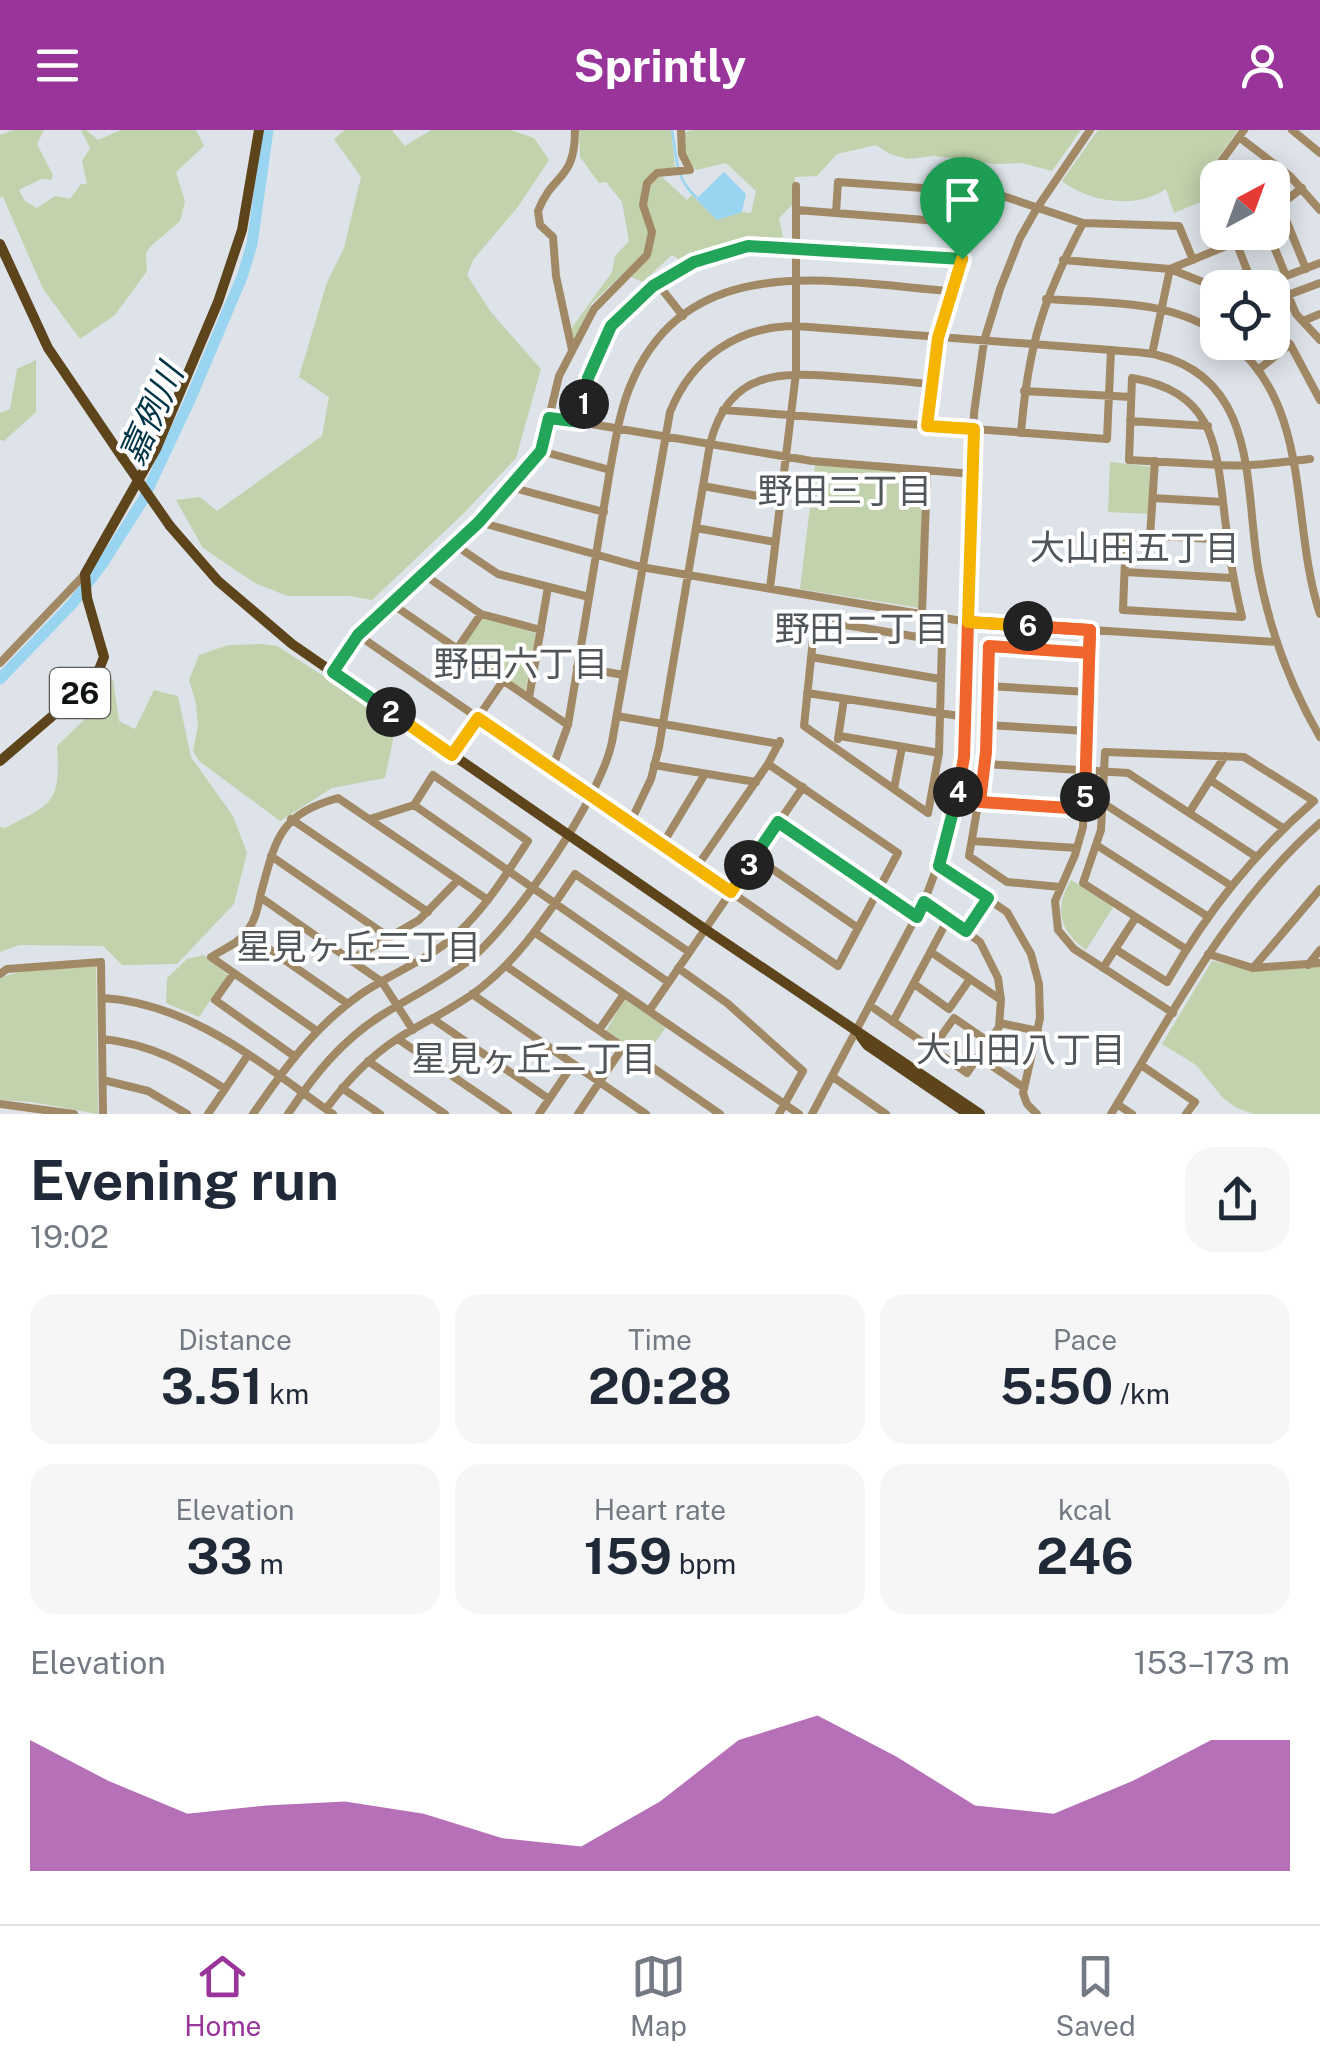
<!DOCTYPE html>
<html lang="en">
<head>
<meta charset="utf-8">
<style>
  :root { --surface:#fff; --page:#f6f6f7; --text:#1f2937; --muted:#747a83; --line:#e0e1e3; --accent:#98349a }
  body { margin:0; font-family:"Public Sans","Noto Sans JP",sans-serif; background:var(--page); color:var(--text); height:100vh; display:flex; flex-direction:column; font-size:38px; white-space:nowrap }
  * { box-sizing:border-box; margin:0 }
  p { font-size:32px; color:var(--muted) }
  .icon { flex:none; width:55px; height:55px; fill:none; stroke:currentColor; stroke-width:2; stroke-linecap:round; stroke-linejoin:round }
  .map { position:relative; height:984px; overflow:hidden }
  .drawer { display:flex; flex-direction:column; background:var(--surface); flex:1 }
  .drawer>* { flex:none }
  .needle { width:65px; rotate:41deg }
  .buttons { position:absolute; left:1200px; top:30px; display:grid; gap:20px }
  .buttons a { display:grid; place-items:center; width:90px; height:90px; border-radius:20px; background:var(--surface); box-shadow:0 5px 25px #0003; font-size:50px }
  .pin { position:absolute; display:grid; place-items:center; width:85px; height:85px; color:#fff; margin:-102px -42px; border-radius:50% 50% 50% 0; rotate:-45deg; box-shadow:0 0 10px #0007 }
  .pin .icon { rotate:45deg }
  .km { position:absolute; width:50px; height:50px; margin:-25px; border-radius:50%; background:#222; color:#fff; font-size:28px; line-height:50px; text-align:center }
  .round { display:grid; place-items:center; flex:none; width:105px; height:105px; border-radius:30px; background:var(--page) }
  .head { display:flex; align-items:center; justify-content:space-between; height:170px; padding:0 30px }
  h1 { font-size:55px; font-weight:700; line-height:75px }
  .metrics { display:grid; grid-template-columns:repeat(3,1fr); gap:15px; height:170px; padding:10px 30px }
  .metrics div { display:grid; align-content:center; border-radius:25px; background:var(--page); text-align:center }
  .metrics b { font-size:50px; font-weight:700 }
  .metrics small { font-size:28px; font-weight:400 }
  .metrics p { font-size:28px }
  .chart { height:280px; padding:20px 30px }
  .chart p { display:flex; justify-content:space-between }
  .chart svg { width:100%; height:180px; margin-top:10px; fill:var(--accent); opacity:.7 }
  header { display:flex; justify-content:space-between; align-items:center; height:130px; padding:0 30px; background:var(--accent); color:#fff; font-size:45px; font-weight:700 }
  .menu { display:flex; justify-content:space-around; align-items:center; height:140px; border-top:2px solid var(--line); background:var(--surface); font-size:28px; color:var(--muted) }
  .menu a { display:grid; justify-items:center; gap:5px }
  .menu .active { color:var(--accent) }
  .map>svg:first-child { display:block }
  .green { fill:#c1d2ac }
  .water { fill:#99d4f0 }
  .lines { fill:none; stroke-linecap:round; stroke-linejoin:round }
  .stream { stroke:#99d4f0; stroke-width:2.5 }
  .river { stroke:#99d4f0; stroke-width:11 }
  .minor { stroke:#a28965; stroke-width:8 }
  .major { stroke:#5d441a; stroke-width:10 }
  .major-bridge { stroke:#5d441a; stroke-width:10 }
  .split-1-casing { stroke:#fff; stroke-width:20 }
  .split-2-casing { stroke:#fff; stroke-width:20 }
  .split-3-casing { stroke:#fff; stroke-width:20 }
  .split-4-casing { stroke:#fff; stroke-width:20 }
  .split-5-casing { stroke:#fff; stroke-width:20 }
  .split-6-casing { stroke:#fff; stroke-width:20 }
  .split-7-casing { stroke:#fff; stroke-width:20 }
  .split-1 { stroke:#22a559; stroke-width:12 }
  .split-2 { stroke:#22a559; stroke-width:12 }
  .split-3 { stroke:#f5b400; stroke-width:12 }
  .split-4 { stroke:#22a559; stroke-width:12 }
  .split-5 { stroke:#f0652b; stroke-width:12 }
  .split-6 { stroke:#f0652b; stroke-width:12 }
  .split-7 { stroke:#f5b400; stroke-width:12 }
  .labels { text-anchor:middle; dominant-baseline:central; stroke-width:8; stroke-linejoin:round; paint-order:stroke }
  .shield { fill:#fff; stroke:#585a5a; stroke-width:2.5 }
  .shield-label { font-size:30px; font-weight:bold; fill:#101314 }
  .water-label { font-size:35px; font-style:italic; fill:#003548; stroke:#fff }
  .neighbourhood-label { font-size:35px; fill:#50555a; stroke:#fff }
</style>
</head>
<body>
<header><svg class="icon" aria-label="menu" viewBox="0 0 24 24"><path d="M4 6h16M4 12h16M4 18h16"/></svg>Sprintly<svg class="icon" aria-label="person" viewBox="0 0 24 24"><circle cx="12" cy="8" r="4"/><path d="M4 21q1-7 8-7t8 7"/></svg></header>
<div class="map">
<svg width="1320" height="984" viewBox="0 0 1320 984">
  <rect width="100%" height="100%" fill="#dde3e9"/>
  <path class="green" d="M 13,0 L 44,0 L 37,14 L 53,45 L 51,50 L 41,49 L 19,60 L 25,71 L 37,78 L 55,66 L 70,69 L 81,54 L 87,54 L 82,31 L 90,18 L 81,0 L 86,0 L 98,10 L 121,0 L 196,0 L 204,16 L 176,42 L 185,72 L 180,91 L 150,117 L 146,124 L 147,141 L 115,185 L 80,209 L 43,159 L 3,67 L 0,67 L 0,5 Z
    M 345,0 L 392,0 L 405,16 L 431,0 L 511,0 L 534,8 L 549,30 L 517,78 L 473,130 L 467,145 L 490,181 L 541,239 L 516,328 L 464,383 L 372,470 L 349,466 L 287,466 L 255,453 L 203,418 L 176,370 L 200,367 L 217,381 L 322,306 L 329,267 L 299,247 L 327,152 L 344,118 L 361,47 L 334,9 Z
    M 579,0 L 671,0 L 675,38 L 651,45 L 642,56 L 641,75 L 649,100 L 644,124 L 592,173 L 574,210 L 571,199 L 612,142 L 615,126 L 629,111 L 622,72 L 606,52 L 599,53 L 580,27 Z
    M 692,0 L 1081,0 L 1052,41 L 1022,33 L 995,34 L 934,26 L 908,29 L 890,24 L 876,15 L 837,24 L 817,46 L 795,47 L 794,73 L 779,88 L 783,106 L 779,111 L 748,110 L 683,132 L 672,125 L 643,152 L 631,147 C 638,139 648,131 651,121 C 657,95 629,63 661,46 L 687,70 L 692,65 L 717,90 L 742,82 L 751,83 L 756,61 L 726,33 L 696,40 L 686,28 L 683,3 Z
    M 1098,0 L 1238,0 L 1216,31 L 1222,47 L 1218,48 L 1217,65 L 1174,83 L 1166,59 C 1137,79 1090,73 1062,51 Z
    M 36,230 L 36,282 L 4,311 L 0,310 L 0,283 L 10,279 L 17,239 Z
    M 1110,332 L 1152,337 L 1149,384 L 1108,382 Z
    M 815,335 L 922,343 L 920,478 L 800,459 Z
    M 484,488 L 538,504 L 525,562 L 463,520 L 462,516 Z
    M 262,514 L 277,516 L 399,595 L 394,605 L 385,648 L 332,658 L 280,691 L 199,631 L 193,621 L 198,596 L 196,573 L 189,550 L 199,525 L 228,515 Z
    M 113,549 L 119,591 L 135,599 L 154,560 L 178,566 L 191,627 L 233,686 L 247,723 L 234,774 L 177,834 L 122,835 L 103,816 L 19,815 L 0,822 L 0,697 L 5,698 C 53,673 61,673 57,616 L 86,588 Z
    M 1071,750 L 1114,776 L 1086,820 C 1059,801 1054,778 1071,750 Z
    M 204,825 L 228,845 L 199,887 L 166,873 L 167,848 L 187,829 Z
    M 1212,831 L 1258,841 L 1320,836 L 1320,984 L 1253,984 L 1235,977 L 1222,967 L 1196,935 L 1162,914 Z
    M 96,834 L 98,984 L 32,972 L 0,970 L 0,849 C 12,839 76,837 96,834 Z
    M 624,869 L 666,897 L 644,928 L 606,901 Z"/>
  <path class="water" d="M 724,42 L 746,64 L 742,82 L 717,90 L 696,69 Z"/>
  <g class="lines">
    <path class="stream" d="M 672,0 C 677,27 674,47 696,67"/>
    <path class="river" d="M 0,549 L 73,473 L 103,433 L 143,370 L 189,272 L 242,147 L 252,114 L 268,0"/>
    <path class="minor" d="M 1292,0 L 1320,23
      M 1239,7 L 1290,46 L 1320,80
      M 1231,48 L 1220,33 L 1244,0
      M 1302,58 L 1280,75 L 1306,139
      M 797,80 L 977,94
      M 836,83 L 838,52 L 994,63 L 1083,93 L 1179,96 L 1193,130
      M 1268,102 L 1286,146 L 1320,133
      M 1063,130 L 1170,139 L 1218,158
      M 1170,139 L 1236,112 L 1254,158
      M 657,153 L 683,186
      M 1320,153 L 1288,165 L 1296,184 L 1320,210
      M 1046,169 C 1103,173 1167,169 1218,203
      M 1303,191 L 1320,184
      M 1272,198 L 1290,214 L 1320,270
      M 1231,212 C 1313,277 1290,395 1320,484
      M 572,220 L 556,146 L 553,107 L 540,95 L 538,81 C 553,42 575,52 575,0
      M 1152,224 L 1170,139
      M 1258,240 L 1290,214
      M 1024,261 L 1131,267
      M 723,280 L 1107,309 L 1111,220
      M 549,287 L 812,331 L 973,344
      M 1130,291 L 1208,296
      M 581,292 L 588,248 L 611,197 L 653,156 L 694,132 L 747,116 L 962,129
      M 927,296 C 933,212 953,137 994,63
      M 1021,303 C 1028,216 1043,169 1083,93
      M 541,321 L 610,340 L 568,595 L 552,639
      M 610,340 C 615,313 619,285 629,259 C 685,117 831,152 950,161
      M 703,356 L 780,370
      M 510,357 L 604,382
      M 1153,368 L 1223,372
      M 479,392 L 641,437 L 968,492 L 1277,512
      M 696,398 L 775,412
      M 1150,406 L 1155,331
      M 1228,410 L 1126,404 L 1123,480 L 1242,487 C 1233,451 1228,416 1224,380 C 1216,311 1212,262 1132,248 L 1129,330 L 1220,335 C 1250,337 1280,332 1310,329
      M 455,415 L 498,444 L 589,467
      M 1125,442 L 1232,448
      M 423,444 L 481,484 L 541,500
      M 770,458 L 796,243 L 796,56
      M 392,474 L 568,595
      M 815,490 L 942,511 L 939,623 L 928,683 L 804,596 Z
      M 1090,500 L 1083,697 L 1075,725 L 1055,771 L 1058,800 L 1074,819 L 1173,883
      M 358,505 L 838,836 L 898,723 L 768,634
      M 919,508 L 922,484 L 927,341
      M 457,519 L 481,484
      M 811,527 L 940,549
      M 0,533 L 85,444
      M 577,537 L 624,545
      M 333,542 L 358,505 L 479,392 L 541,321 L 559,246 L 594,179 L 647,125 L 652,102 L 643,75 L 647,53 L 657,43 L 690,40 L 682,24 L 681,0
      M 988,556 L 1088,562
      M 807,563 L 966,587
      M 529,568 L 548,457
      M 617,586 L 779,614
      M 987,595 L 1087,601
      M 840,606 L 939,623
      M 838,609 L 844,569
      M 452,625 L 503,551
      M 985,634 L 1128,643 L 1255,726
      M 654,635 L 756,652
      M 1210,650 L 1283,698
      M 894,659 L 902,617
      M 979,673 L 1084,679
      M 1103,673 L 1230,755
      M 414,675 L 668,852
      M 1189,683 L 1225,626
      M 291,689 L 428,782
      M 778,692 L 917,787
      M 630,693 L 651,649 L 659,617 L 710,314 C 729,239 780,242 845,247 C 873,249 902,251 930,254
      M 972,711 L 1077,718
      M 662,715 L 705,644
      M 1098,716 L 1207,786
      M 271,726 L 390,808
      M 755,727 L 858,798
      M 939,736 L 1007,782 L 1031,824 L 1039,854 L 1040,888 L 1023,963 L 1027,974 L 1037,984
      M 696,738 L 768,634 L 780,611
      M 1060,757 L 1007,752 L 969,726 L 985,634 L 989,516 L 1089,523
      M 260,767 L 382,852 L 413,900
      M 966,801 L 988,769
      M 534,802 L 799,984
      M 246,803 L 348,874
      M 1115,819 L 1167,852 C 1207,782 1253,724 1314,671 L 1244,627 L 1105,622 L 1101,700 L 1083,753 L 1186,819
      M 931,822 L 1001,870
      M 1208,824 L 1253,838 L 1320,833
      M 350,830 L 419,790 L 458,750
      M 1308,835 L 1320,820
      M 506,836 L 623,917
      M 678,838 L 727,873 L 803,941 L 779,984
      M 1103,838 L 1136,787
      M 1253,838 L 1320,759
      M 234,843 L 215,870 L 294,926
      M 0,844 L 7,839 L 101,832 L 103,984
      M 914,854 L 949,879 L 970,849
      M 472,864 L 646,984
      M 103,868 C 193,874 261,934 333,984
      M 875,879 L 967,943 L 999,897 L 1001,870 L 998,848 L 980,812 L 924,772
      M 649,881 L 803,657
      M 433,889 L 549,969
      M 893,892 L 948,789
      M 1000,893 L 1038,901
      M 599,900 L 624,864
      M 317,901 L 211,827 C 225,818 238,814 248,800 C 256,789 258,776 261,763 C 276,708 279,685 338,668 L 488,770
      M 103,909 C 151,914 185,933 225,959
      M 398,909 L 508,984
      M 932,919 L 954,888 L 989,912
      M 979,927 L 1023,957
      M 368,931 L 445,984
      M 1141,935 L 1195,972 L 1186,984
      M 833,947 L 886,984
      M 103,950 L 148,961 L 187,984
      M 342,958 L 380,984
      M 0,974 L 74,984
      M 1117,974 L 1132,984
      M 326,979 C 346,952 368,928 397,909 C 425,891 456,878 482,857 C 521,826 547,785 575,744 L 689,822
      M 208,984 L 248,925
      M 253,984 C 284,939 315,896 361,864 C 393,842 429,830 458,803 C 487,776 507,743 528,711 L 433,645 L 414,675 L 370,689
      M 288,984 C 314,945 342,910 382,885 C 412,866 444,851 472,828 C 517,789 600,669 612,612 L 670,282 C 692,228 737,196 796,196 L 1111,220 C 1126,222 1142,221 1157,225 C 1261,250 1244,363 1259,443 C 1270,501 1291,557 1320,607
      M 539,984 L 573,934
      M 578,984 L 623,917 L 720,984
      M 812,984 L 924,772 L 949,705 L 964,627 L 974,283 L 984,211 L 1000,159 L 1020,108 L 1037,78 L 1090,0
      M 1111,984 C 1174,881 1228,774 1320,693"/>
    <path class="major" d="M 0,114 L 48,218 L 122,327
      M 170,396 L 218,451 L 292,514 L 705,799 L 980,984
      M 0,631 L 85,558 L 98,542 L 104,527 L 87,468 L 85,444 L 156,319 L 218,172 L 242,100 L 259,0
      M 861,907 L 867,915 L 968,984"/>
    <path class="major-bridge" d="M 122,327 L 170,396"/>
  </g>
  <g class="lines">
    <defs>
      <path id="split-1" d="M 584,274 L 588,248 L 611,196 L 653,156 L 694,132 L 748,116 L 962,129"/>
      <path id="split-2" d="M 391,582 L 333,542 L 358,505 L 479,392 L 541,321 L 549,288 L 581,292 L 584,274"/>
      <path id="split-3" d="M 391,582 L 452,625 L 478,588 L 731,762 L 749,735"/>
      <path id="split-4" d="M 749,735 L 778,692 L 917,787 L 924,772 L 966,801 L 988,768 L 939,736 L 958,662"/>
      <path id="split-5" d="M 958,662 L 964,627 L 968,492 L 1090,500 L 1085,667"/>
      <path id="split-6" d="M 1028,496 L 1090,500 L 1089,523 L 989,516 L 986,622 L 980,672 L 1084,679 L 1085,667"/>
      <path id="split-7" d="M 962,129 L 938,208 L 927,296 L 974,299 L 968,492 L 1028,496"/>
    </defs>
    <use href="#split-1" class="split-1-casing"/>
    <use href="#split-2" class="split-2-casing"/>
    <use href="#split-3" class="split-3-casing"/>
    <use href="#split-4" class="split-4-casing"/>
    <use href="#split-5" class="split-5-casing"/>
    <use href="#split-6" class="split-6-casing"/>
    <use href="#split-7" class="split-7-casing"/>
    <use href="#split-1" class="split-1"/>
    <use href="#split-2" class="split-2"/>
    <use href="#split-3" class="split-3"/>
    <use href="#split-4" class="split-4"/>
    <use href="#split-5" class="split-5"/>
    <use href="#split-6" class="split-6"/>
    <use href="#split-7" class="split-7"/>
  </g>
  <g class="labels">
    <rect class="shield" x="50" y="538" width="60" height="50" rx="8"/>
    <g class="shield-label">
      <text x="80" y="563">26</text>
    </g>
    <g class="water-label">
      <text transform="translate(151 284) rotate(-66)">嘉例川</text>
    </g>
    <g class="neighbourhood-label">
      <text x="845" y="360">野田三丁目</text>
      <text x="1135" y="417">大山田五丁目</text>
      <text x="862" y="498">野田二丁目</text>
      <text x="521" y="533">野田六丁目</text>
      <text x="359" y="816">星見ヶ丘三丁目</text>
      <text x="1021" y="919">大山田八丁目</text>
      <text x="534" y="928">星見ヶ丘二丁目</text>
    </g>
  </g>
</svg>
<div class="buttons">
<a><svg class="needle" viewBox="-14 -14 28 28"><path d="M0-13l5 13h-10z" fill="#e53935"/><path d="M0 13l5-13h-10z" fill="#747a83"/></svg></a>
<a><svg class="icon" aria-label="locate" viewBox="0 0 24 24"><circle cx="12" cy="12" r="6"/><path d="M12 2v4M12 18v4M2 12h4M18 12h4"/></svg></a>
</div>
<div class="pin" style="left:962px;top:129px;background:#1e9e55"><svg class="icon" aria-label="arrive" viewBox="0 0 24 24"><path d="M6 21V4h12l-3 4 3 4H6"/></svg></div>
<b class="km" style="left:584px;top:274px">1</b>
<b class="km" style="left:391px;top:582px">2</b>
<b class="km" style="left:749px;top:735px">3</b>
<b class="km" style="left:958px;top:662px">4</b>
<b class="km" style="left:1085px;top:667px">5</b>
<b class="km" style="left:1028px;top:496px">6</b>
</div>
<section class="drawer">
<div class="head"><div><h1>Evening run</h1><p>19:02</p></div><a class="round"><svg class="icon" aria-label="share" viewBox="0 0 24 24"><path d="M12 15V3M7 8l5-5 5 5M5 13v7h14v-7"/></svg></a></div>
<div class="metrics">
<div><p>Distance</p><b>3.51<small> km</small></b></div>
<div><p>Time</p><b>20:28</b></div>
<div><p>Pace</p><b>5:50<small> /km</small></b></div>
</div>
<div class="metrics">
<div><p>Elevation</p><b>33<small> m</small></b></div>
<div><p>Heart rate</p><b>159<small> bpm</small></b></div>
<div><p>kcal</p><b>246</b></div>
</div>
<div class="chart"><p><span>Elevation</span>153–173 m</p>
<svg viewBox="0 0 160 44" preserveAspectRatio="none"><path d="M0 44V12L10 22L20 30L30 28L40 27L50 30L60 36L70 38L80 27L90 12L100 6L110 16L120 28L130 30L140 22L150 12L160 12V44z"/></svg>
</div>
</section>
<nav class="menu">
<a class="active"><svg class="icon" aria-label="home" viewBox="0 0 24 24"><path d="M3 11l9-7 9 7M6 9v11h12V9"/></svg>Home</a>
<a><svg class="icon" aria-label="map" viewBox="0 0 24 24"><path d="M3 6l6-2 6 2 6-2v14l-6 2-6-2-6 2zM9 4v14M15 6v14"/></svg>Map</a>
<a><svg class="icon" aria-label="saved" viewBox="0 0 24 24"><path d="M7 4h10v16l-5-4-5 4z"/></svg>Saved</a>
</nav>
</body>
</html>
